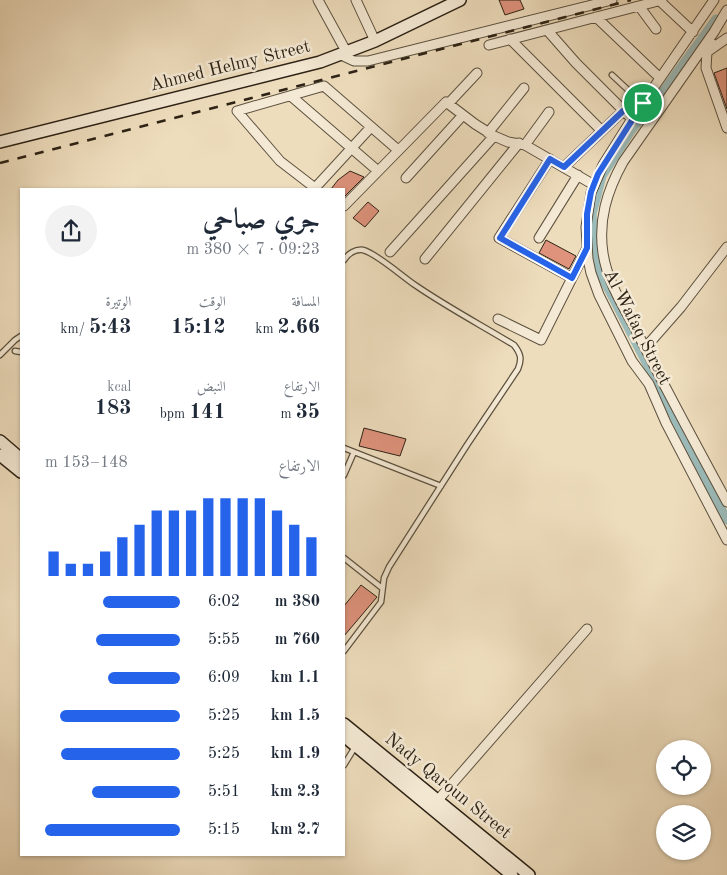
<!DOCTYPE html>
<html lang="ar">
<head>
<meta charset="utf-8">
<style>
  :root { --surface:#fff; --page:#f2f2f3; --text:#1f2937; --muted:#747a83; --accent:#2563eb }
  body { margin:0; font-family:"Old Standard TT",Amiri,serif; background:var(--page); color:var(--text); direction:rtl; height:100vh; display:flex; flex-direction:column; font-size:19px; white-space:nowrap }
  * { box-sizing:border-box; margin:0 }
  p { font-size:16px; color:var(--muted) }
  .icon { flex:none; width:28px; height:28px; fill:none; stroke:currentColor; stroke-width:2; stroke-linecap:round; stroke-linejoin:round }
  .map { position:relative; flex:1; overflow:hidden; direction:ltr }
  .panel { position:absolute; left:20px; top:188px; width:325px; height:668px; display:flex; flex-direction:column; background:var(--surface); border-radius:0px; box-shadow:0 1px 4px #0004; direction:rtl }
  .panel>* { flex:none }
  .controls { position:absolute; left:656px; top:740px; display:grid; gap:10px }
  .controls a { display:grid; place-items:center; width:55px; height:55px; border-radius:50%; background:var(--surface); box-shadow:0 1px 4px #0004; font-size:25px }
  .pin { position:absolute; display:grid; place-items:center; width:42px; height:42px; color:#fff; margin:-21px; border:2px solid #fff; border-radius:50%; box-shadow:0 1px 5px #0007 }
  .round { display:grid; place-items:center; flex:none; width:52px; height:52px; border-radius:26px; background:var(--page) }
  .headline { display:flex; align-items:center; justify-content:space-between; height:85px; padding:0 25px }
  h1 { font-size:28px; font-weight:700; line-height:38px }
  .figures { display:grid; grid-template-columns:repeat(3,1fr); gap:8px; height:85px; padding:5px 25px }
  .figures div { display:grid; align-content:center }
  .figures b { font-size:21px; font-weight:700 }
  .figures small { font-size:14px; font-weight:400 }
  .figures p { font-size:14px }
  .chart { height:140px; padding:10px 25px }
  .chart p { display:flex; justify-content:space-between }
  .chart svg { width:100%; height:90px; margin-top:5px; stroke:var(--accent); stroke-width:6 }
  ul { padding:0 25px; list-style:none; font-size:16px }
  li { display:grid; grid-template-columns:80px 60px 1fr; align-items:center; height:38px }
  li i { height:12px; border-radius:6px; background:var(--accent) }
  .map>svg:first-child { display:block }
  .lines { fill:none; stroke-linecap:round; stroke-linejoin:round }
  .canal { stroke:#9bbab8; stroke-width:9 }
  .building { fill:#df937d; stroke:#2c2215 }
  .lane-casing { stroke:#5c513f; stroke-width:7 }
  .street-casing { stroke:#5c513f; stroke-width:11 }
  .secondary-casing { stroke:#2c2215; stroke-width:14 }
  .lane { stroke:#f4e9d4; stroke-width:4.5 }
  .street { stroke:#f4e9d4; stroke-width:9 }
  .secondary { stroke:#f4e9d4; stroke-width:11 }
  .rail { stroke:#2c2215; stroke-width:2.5; stroke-dasharray:9 9; stroke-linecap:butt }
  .route-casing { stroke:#fff; stroke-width:10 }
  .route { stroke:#2563eb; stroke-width:6 }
  .labels { text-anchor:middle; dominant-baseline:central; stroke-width:5; stroke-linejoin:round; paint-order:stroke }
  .street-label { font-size:18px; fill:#2c2215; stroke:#f4e9d4 }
</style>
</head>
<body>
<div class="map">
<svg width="727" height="875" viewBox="0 0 727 875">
  <rect width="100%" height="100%" fill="#eeddbd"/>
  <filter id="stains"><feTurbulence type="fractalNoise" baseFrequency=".004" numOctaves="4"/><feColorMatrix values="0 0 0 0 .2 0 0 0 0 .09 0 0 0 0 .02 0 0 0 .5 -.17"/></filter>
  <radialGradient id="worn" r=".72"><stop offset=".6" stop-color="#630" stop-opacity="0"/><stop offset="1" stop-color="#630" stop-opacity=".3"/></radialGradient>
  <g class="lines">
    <path class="canal" d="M 716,19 L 667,86 L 631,131 L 602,176 L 592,214 L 595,263 L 727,520"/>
  </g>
  <path class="building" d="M 499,0 L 520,0 L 524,9 L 505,15 Z
    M 727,68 L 727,109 L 714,73 Z
    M 350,171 L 364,177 L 344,197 L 344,189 L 331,189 L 338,180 Z
    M 368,202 L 379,211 L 365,227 L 353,218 Z
    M 546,240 L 576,256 L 569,269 L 539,253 Z
    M 364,428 L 406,439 L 400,456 L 359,446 Z
    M 361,585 L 377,597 L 344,636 L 344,606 Z"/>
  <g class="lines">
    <defs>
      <path id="lane" d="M 612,75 L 642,103
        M 344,260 C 348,254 355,249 363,250 C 376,253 403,277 415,285 C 447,307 481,325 514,345 C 521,354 522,359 518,369 L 467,445 L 389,567 L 384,578 L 381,602 L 344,651
        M 15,351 L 21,352
        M 0,355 L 15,340 L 21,336
        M 344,448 L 441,486
        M 344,475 L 354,452
        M 344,558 L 382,588
        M 344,765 L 355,747"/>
      <path id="street" d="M 318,0 L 347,53
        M 356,0 L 375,41
        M 714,0 L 632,119 L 603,165 L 591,193 L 586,227 L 588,259 L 591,273 L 599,295 L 632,361 L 649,384 L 666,423 L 727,540
        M 660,1 L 693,32
        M 639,6 L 656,29
        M 727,10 L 714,32 L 623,162 C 607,191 598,220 603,253 C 607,281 623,306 636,330 C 665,388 696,445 727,502
        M 596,17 L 660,78
        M 547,30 L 576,63 L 632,119
        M 510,39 L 602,131
        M 711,42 L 707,52 L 706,68 L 727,128
        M 489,45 L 662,0
        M 707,52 L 727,38
        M 341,55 L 354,61 L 368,61 L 612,0
        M 291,96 L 378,171
        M 448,104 L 477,73
        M 371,127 L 315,188 L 280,161 L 237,111 L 324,86 L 398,150
        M 488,133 L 524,88
        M 525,145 L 549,112
        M 550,159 L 499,238 L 572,278
        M 564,167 L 623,111 L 643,103
        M 406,178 L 463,115
        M 344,206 L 446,102 L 475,124 L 494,136
        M 539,238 L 578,175
        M 390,252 L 494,136 L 508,142 L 525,145 L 594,185
        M 425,259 L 519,143
        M 498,319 L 541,340 L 587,248
        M 645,348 L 681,307 L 727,247
        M 438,800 L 587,629"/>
      <path id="secondary" d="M 0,142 L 320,62 L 375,41 L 460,0
        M 0,441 L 21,459
        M 0,455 L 21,472
        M 344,724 L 529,875
        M 344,736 L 512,875"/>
    </defs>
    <use href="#lane" class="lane-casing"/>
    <use href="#street" class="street-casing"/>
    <use href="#secondary" class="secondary-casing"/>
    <use href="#lane" class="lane"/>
    <use href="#street" class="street"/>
    <use href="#secondary" class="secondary"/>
    <path class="rail" d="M 0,163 L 631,0"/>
  </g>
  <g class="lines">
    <defs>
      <path id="route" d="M 643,103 L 598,174 L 591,192 L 587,214 L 587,248 L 572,278 L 500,238 L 550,159 L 564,167 L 623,111 Z"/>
    </defs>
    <use href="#route" class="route-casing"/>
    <use href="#route" class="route"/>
  </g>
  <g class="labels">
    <g class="street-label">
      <text transform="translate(230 66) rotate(-14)">Ahmed Helmy Street</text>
      <text transform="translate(637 327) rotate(63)">Al Wafaq Street</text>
      <text transform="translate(448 786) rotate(39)">Nady Qaroun Street</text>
    </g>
  </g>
  <rect width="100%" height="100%" filter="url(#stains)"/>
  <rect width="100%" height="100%" fill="url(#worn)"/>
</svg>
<div class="controls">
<a><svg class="icon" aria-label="locate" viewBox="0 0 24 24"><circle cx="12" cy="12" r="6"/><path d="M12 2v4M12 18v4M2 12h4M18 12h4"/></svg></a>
<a><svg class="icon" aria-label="layers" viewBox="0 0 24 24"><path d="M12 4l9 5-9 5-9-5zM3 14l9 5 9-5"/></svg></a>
</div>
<div class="pin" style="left:643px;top:103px;background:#1e9e55"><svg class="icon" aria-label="arrive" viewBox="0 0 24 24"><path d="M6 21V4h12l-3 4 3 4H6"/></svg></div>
<section class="panel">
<div class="headline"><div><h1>جري صباحي</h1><p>09:23 · 7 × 380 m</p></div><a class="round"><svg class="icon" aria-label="share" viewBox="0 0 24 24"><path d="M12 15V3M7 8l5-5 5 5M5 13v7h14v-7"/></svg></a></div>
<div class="figures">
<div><p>المسافة</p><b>2.66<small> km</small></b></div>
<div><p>الوقت</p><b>15:12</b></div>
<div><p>الوتيرة</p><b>5:43<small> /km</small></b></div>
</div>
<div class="figures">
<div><p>الارتفاع</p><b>35<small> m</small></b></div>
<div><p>النبض</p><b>141<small> bpm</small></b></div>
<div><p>kcal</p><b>183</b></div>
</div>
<div class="chart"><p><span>الارتفاع</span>148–153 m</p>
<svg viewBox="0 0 160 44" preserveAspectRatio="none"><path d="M5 44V32M15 44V38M25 44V38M35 44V32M45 44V25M55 44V19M65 44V12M75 44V12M85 44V12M95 44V6M105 44V6M115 44V6M125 44V6M135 44V12M145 44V19M155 44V25"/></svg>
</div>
<ul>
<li><b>380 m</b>6:02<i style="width:57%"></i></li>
<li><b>760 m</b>5:55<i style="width:62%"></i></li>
<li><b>1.1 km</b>6:09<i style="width:53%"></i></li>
<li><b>1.5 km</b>5:25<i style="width:89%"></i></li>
<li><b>1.9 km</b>5:25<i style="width:88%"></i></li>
<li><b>2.3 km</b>5:51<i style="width:65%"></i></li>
<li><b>2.7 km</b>5:15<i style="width:100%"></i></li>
</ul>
</section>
</div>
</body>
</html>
